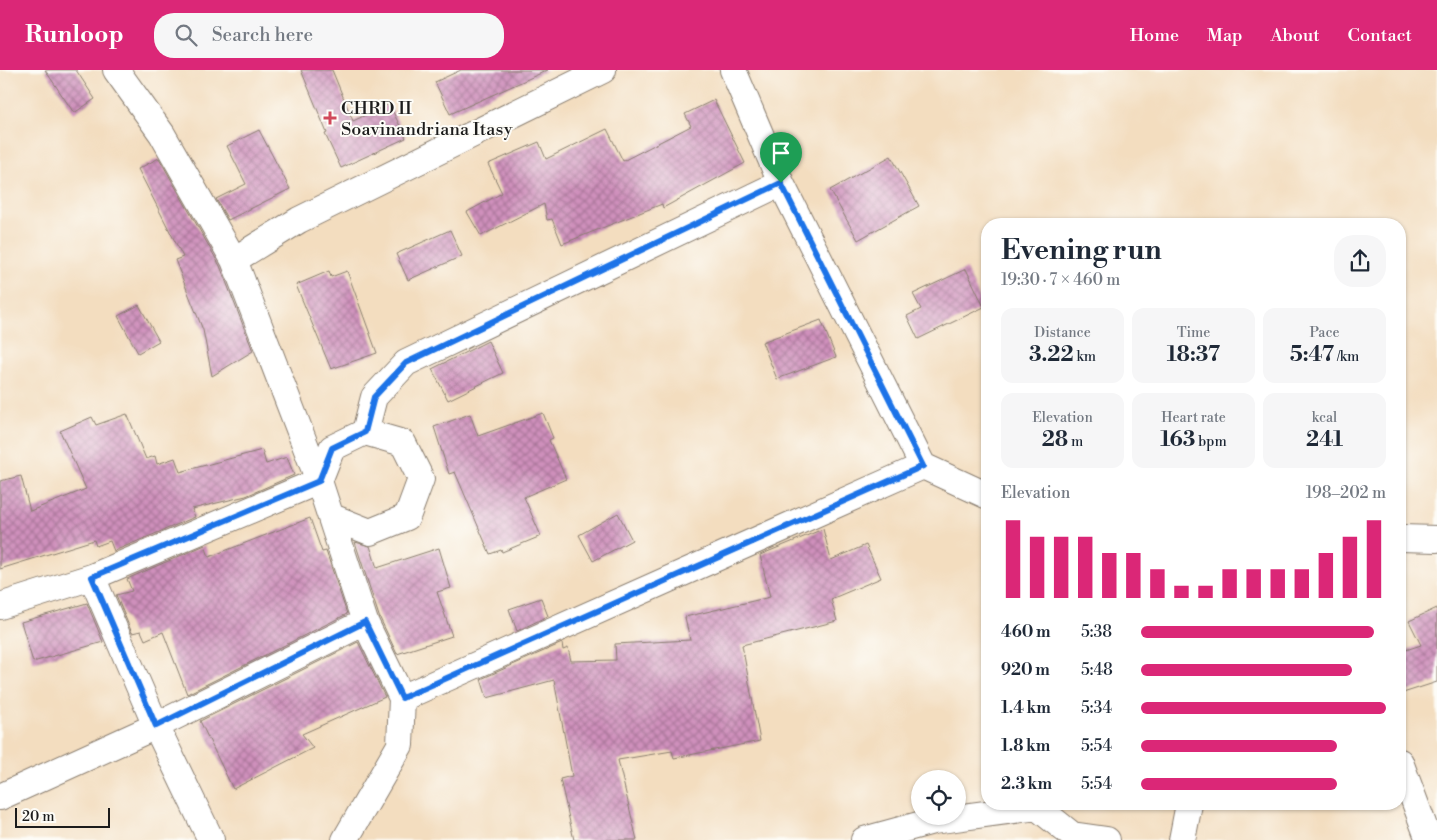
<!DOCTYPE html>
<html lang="en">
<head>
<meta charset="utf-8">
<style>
  :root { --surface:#fff; --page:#f6f6f7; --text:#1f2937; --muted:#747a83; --accent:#db2777 }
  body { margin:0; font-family:"Libre Bodoni",serif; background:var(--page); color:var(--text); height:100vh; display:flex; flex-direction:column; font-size:19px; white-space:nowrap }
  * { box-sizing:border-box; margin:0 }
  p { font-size:16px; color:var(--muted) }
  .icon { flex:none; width:28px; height:28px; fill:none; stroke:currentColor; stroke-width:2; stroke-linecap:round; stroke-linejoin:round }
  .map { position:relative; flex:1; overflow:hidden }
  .panel { position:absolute; left:981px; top:148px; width:425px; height:592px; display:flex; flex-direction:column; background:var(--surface); border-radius:20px; box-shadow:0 1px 4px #0004 }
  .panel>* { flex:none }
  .fabs { position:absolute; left:911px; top:700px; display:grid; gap:10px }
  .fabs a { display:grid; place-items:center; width:55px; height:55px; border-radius:50%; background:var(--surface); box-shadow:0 1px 4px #0004; font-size:25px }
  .scale { position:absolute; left:15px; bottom:12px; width:95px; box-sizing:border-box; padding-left:5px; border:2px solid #1c1c1c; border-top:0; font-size:14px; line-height:18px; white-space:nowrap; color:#1c1c1c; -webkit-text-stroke:4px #fdfcf7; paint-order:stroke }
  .pin { position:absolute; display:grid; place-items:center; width:42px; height:42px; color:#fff; margin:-51px -21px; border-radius:50% 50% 50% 0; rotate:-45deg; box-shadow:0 0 5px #0007 }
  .pin .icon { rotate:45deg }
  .round { display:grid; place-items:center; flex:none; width:52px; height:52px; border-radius:20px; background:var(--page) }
  .headline { display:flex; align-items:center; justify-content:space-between; height:85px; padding:0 20px }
  h1 { font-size:28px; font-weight:700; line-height:38px }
  .metrics { display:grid; grid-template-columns:repeat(3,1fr); gap:8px; height:85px; padding:5px 20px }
  .metrics div { display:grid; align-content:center; border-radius:12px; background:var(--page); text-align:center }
  .metrics b { font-size:21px; font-weight:700 }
  .metrics small { font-size:14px; font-weight:400 }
  .metrics p { font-size:14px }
  .chart { height:140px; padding:10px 20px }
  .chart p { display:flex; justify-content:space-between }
  .chart svg { width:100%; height:90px; margin-top:5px; stroke:var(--accent); stroke-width:6 }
  ul { padding:0 20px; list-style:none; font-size:16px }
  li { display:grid; grid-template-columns:80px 60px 1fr; align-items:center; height:38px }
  li i { height:12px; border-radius:6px; background:var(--accent) }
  header { display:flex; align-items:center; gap:30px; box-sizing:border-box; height:70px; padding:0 25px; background:var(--accent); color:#fff }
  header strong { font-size:24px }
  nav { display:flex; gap:28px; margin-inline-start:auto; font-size:18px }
  .search { width:350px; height:45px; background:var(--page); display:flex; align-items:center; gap:12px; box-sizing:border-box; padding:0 18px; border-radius:20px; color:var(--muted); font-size:19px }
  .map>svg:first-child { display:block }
  .building { fill:url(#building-cross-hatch) }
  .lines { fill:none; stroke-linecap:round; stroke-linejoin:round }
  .street-casing { stroke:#887c6e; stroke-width:28 }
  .street { stroke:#fff; stroke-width:26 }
  .route-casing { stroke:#fff; stroke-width:10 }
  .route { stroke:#1a73e8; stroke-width:6 }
  .poi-dot { fill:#d1495b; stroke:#fdfcf7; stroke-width:2 }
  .labels { text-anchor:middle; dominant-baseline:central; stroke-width:4; stroke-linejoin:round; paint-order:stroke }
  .poi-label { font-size:18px; fill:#1c1c1c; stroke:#fdfcf7; text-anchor:start }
</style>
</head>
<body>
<header>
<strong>Runloop</strong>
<div class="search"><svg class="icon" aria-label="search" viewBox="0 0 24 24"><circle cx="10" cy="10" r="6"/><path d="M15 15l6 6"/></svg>Search here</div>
<nav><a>Home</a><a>Map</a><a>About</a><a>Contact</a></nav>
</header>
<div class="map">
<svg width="1437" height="770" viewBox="0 0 1437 770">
  <defs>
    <pattern id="building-cross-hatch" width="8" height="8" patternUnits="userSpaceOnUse" patternTransform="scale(1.25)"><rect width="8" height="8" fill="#cf90bc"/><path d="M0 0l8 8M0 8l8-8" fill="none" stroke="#a77598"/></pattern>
  </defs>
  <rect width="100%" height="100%" fill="#fdfcf7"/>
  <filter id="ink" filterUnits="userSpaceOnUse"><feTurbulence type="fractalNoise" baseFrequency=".02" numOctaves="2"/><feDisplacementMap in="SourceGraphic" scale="10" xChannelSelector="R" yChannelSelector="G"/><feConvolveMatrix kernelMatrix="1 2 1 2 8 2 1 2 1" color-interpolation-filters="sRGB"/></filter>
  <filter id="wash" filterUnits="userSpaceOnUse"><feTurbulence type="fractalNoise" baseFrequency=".0096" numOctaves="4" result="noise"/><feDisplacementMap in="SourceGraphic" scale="20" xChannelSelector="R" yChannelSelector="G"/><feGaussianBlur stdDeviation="1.12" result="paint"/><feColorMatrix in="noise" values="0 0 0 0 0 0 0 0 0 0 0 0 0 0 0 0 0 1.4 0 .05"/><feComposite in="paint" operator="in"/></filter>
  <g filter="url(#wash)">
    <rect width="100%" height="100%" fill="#f3ddbf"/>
    <g id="blocks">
      <path class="building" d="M 45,0 L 76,0 L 95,29 L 74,43 Z
        M 301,0 L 332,0 L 353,51 L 389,34 L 406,68 L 341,98 L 325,64 L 327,63 Z
        M 461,0 L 548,0 L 450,44 L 435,12 Z
        M 714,30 L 745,93 L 663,138 L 662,134 L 562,174 L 552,149 L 547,150 L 544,134 L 481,166 L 467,142 L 502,123 L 488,94 L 539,72 L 546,89 L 607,59 L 623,91 L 691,56 L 685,44 Z
        M 259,60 L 290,119 L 228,150 L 216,129 L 246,114 L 227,76 Z
        M 891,86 L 919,136 L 858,170 L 830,120 Z
        M 159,88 L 220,196 L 253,281 L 212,306 L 203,260 L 175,190 L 183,187 L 138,99 Z
        M 450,160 L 462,186 L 408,210 L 396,184 Z
        M 966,199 L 984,237 L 918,269 L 907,246 L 921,239 L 913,224 Z
        M 329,201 L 331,207 L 347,201 L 377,283 L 331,299 L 296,215 Z
        M 139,235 L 159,271 L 138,283 L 118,246 Z
        M 821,250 L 836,287 L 777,309 L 762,272 Z
        M 488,271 L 503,303 L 448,330 L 432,299 Z
        M 543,343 L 553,368 L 549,370 L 566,409 L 524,427 L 541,466 L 502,482 L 501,480 L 490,484 L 455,402 L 449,404 L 434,357 L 470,344 L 478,366 Z
        M 127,344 L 146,389 L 155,386 L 157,394 L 175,388 L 180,402 L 262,380 L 266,394 L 287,387 L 294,405 L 246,426 L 192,439 L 195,447 L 114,481 L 110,471 L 96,476 L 94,470 L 0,499 L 0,411 L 21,406 L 30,441 L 86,419 L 60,361 L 92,347 L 96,355 Z
        M 618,443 L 632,470 L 593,491 L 579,465 Z
        M 310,448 L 322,482 L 326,481 L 347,544 L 187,624 L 163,562 L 145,570 L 141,561 L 132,563 L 116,525 L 132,521 L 127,509 L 205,475 L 209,487 Z
        M 823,459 L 831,490 L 866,475 L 881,508 L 831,529 L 837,551 L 742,575 L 760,671 L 674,688 L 672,681 L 618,690 L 637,770 L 574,770 L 560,709 L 572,706 L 554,610 L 487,628 L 481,609 L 562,573 L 563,580 L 568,578 L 571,591 L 616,590 L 615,574 L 690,570 L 685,547 L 770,527 L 760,485 Z
        M 355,472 L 370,476 L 377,498 L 439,478 L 451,518 L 437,522 L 452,566 L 397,584 L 379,546 Z
        M 541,528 L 548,546 L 517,561 L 509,539 Z
        M 87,533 L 103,572 L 33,592 L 21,552 Z
        M 1437,538 L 1437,612 L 1400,624 L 1400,582 L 1421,575 L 1409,551 Z
        M 358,572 L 385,627 L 302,664 L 313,678 L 233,719 L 200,651 Z"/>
    </g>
  </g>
  <g filter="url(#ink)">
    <use href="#blocks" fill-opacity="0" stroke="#887c6e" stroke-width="1"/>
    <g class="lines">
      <defs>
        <path id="street" d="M 116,0 L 162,64 L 234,190 L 319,411 L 365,552 L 402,628 L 400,675 L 345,770
          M 733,0 L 781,113 L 923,396 L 988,426
          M 234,190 L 299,150 L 603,0
          M 365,362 L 374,327 L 406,293 L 781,113
          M 1400,468 L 1437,469
          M 92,507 L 156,656 L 211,770
          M 0,536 L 92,507 L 319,411 L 332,378 L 365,362 L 403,373 L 421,409 L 407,447 L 370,462 L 332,447
          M 402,628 L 923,396
          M 1400,692 L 1429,770
          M 0,727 L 156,656 L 365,552
          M 864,770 L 933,751 L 1037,737 L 1072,765 L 1107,770
          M 1182,770 L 1189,734"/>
      </defs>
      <use href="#street" class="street-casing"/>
      <use href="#street" class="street"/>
    </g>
  </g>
  <g class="lines" filter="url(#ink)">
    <defs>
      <path id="route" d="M 781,113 L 923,396 L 402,628 L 365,552 L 156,656 L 92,507 L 319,411 L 332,378 L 365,362 L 374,327 L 406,293 Z"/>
    </defs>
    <use href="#route" class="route-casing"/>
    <use href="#route" class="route"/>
  </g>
  <path class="poi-dot" d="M327.5 40.5h5v5h5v5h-5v5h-5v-5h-5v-5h5z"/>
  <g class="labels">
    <g class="poi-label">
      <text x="341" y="38">CHRD II<tspan x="341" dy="21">Soavinandriana Itasy</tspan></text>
    </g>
  </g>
</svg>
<div class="fabs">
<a><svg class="icon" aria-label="locate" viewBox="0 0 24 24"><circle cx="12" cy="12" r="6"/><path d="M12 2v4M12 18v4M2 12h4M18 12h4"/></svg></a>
</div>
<div class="scale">20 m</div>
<div class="pin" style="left:781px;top:113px;background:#1e9e55"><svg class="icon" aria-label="arrive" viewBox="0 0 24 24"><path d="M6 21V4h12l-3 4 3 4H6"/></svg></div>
<section class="panel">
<div class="headline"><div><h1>Evening run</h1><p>19:30 · 7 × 460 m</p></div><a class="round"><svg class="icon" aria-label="share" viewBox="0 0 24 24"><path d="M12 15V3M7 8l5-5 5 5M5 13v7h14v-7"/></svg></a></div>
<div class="metrics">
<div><p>Distance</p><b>3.22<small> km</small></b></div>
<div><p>Time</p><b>18:37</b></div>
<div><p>Pace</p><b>5:47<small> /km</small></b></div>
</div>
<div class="metrics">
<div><p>Elevation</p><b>28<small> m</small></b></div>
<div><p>Heart rate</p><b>163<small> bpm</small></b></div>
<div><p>kcal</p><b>241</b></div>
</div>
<div class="chart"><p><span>Elevation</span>198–202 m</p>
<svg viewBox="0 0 160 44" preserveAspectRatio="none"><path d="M5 44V6M15 44V14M25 44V14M35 44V14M45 44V22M55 44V22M65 44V30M75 44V38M85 44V38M95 44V30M105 44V30M115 44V30M125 44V30M135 44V22M145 44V14M155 44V6"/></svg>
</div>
<ul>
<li><b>460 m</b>5:38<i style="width:95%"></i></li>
<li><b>920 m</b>5:48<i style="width:86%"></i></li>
<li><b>1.4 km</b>5:34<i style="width:100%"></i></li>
<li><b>1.8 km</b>5:54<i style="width:80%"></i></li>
<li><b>2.3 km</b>5:54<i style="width:80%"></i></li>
</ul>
</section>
</div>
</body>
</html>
